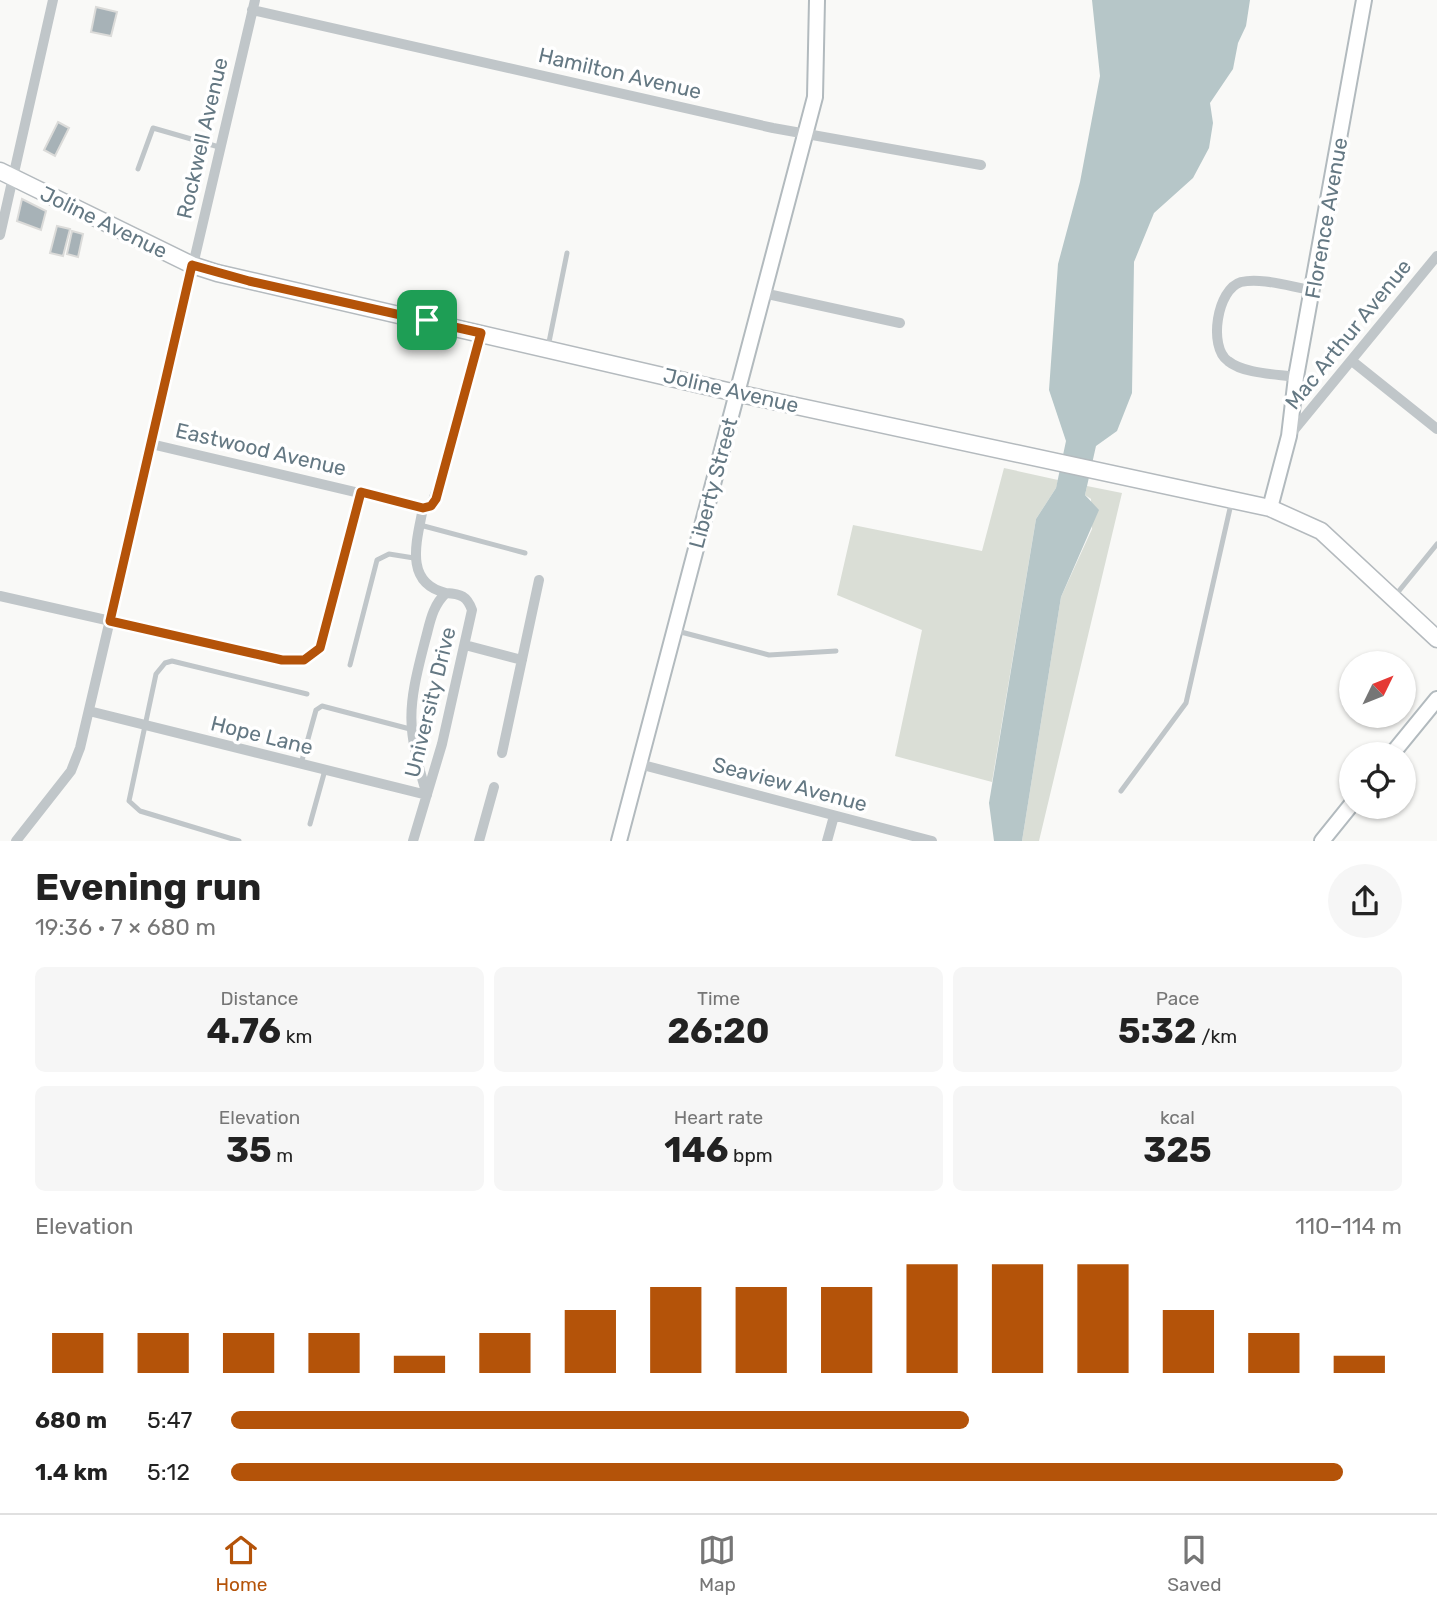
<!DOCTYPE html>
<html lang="en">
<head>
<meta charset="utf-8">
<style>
  :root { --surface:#fff; --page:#f6f6f6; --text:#222; --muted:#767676; --line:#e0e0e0; --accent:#b45309 }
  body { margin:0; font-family:Rubik,sans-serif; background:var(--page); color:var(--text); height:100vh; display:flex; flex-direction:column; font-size:26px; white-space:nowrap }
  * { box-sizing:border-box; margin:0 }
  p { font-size:23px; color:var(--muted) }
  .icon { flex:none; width:38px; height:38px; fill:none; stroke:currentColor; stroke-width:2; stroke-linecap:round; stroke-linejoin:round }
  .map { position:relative; height:841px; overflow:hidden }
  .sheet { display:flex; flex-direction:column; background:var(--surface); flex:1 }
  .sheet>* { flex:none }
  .needle { width:46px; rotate:47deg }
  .controls { position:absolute; left:1339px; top:651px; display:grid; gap:14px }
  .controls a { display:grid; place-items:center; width:77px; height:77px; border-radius:50%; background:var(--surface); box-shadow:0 2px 5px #0004; font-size:35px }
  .pin { position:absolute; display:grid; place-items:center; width:60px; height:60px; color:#fff; margin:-30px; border-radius:14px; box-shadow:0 4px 10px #0006 }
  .round { display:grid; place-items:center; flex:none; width:74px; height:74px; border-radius:37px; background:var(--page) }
  .overview { display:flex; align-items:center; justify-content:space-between; height:119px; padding:0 35px }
  h1 { font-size:38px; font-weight:700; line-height:52px }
  .stats { display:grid; grid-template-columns:repeat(3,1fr); gap:10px; height:119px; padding:7px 35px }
  .stats div { display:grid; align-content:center; border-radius:10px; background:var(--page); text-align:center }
  .stats b { font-size:35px; font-weight:700 }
  .stats small { font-size:19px; font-weight:400 }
  .stats p { font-size:19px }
  .chart { height:196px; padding:14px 35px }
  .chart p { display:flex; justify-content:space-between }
  .chart svg { width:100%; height:126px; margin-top:7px; stroke:var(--accent); stroke-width:6 }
  ul { padding:0 35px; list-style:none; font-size:23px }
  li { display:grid; grid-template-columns:112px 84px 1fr; align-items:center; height:52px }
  li i { height:18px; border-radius:9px; background:var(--accent) }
  .dock { display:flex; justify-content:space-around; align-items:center; height:98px; border-top:2px solid var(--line); background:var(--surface); font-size:19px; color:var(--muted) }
  .dock a { display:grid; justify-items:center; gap:4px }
  .dock .active { color:var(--accent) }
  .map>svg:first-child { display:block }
  .green { fill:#daded6 }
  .water { fill:#b6c6c8 }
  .building { fill:#a7b2b7; stroke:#dbdbd9; stroke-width:2 }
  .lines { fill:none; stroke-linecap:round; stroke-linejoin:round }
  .secondary-casing { stroke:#b2babe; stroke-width:18 }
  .primary-casing { stroke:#b4babe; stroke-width:19 }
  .lane { stroke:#c0c6c9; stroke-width:5 }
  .street { stroke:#c0c6c9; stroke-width:10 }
  .secondary { stroke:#fff; stroke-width:14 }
  .primary { stroke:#fff; stroke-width:16 }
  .route-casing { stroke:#fff; stroke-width:14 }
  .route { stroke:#b45309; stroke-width:9 }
  .labels { text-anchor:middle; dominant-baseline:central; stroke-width:7; stroke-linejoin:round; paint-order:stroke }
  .street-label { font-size:21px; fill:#647883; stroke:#fff }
</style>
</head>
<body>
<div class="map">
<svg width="1437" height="841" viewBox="0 0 1437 841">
  <rect width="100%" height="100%" fill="#f9f9f7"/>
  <path class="green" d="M 1004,468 L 1058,480 L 1056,488 L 1036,519 L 992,782 L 895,756 L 922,630 L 837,595 L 853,525 L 982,551 Z
    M 1087,486 L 1122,493 L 1039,841 L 1022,841 L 1061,597 L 1092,529 L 1091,499 L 1085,495 Z"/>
  <path class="water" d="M 1092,0 L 1250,0 L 1246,26 L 1238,43 L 1233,69 L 1210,103 L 1213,123 L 1209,148 L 1193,178 L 1154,213 L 1134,262 L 1132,393 L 1117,431 L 1096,446 L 1085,495 L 1099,510 L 1061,597 L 1022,841 L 994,841 L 989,803 L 1036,519 L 1056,488 L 1066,441 L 1049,390 L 1058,264 L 1080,182 L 1100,76 Z"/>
  <path class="building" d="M 96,7 L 117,12 L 111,36 L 91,32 Z
    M 58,122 L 69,128 L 55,156 L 44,150 Z
    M 22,199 L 46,211 L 41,230 L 17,221 Z
    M 57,226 L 70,229 L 63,256 L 50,253 Z
    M 72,231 L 83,234 L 78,257 L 67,254 Z"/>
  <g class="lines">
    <defs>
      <path id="secondary" d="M 1270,508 L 1289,436 L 1296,377 L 1364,0
        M 1392,754 L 1437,699
        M 619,841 L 815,97 L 817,0
        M 1322,841 L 1351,805"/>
      <path id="primary" d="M 0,171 L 192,265 L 217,273 L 736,393 L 1270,508 L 1321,531 L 1437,639"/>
    </defs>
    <use href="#secondary" class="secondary-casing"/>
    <use href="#primary" class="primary-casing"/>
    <path class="lane" d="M 138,169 L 153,128 L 219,147
      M 548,347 L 567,253
      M 420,525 L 525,553
      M 1394,597 L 1437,544
      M 677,631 L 769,655 L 836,651
      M 350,665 L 377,560 L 389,554 L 414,558
      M 301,764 L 316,710 L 322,706 L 410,729
      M 1121,791 L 1186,703 L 1231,504
      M 310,824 L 325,770
      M 239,841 L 140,811 L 129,801 L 156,674 L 165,663 L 172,661 L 307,694"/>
    <path class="street" d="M 252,10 L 773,128 L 981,165
      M 0,235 L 53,0
      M 763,293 L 900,323
      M 1352,361 L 1437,429
      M 1296,377 C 1276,374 1244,374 1228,361 C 1208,347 1217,289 1241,282 C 1261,277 1291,287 1311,290
      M 1289,436 L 1437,256
      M 151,444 L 423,508 L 431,506 L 446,464 L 481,333
      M 423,508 C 417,540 403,583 446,593
      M 0,596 L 283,660 L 304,660 L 320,648 L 361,492
      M 465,645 L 522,660
      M 89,711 L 427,795
      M 502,753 L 539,580
      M 639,764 L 932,841
      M 16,841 L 71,771 L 80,748 L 255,0
      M 413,841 L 442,744 L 472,610 C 467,596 461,594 446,593 C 432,606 430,623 425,641 C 407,710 406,726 427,795
      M 479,841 L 494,787
      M 827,841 L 834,816"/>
    <use href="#secondary" class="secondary"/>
    <use href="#primary" class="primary"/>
  </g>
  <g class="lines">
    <defs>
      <path id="route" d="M 192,265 L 249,281 L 481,333 L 436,499 L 431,506 L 423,508 L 361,492 L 320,648 L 304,660 L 282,660 L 110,621 Z"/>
    </defs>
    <use href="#route" class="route-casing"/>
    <use href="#route" class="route"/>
  </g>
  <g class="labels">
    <g class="street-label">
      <text transform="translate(620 73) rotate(13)">Hamilton Avenue</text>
      <text transform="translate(202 138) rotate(-77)">Rockwell Avenue</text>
      <text transform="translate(1326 218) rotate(-80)">Florence Avenue</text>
      <text transform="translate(104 222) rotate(26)">Joline Avenue</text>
      <text transform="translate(1348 334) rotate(-51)">Mac Arthur Avenue</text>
      <text transform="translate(731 390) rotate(13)">Joline Avenue</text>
      <text transform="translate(261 449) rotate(13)">Eastwood Avenue</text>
      <text transform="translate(713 483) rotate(-75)">Liberty Street</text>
      <text transform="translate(430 702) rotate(-76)">University Drive</text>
      <text transform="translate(262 735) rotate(14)">Hope Lane</text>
      <text transform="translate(790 784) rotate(15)">Seaview Avenue</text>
    </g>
  </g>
</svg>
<div class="controls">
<a><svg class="needle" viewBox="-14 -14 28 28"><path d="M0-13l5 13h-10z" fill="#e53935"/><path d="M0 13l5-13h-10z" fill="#767676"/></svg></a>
<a><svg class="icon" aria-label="locate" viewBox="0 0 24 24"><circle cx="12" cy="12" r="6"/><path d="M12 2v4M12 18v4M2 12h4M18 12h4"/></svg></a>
</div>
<div class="pin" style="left:427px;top:320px;background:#1e9e55"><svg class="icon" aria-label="arrive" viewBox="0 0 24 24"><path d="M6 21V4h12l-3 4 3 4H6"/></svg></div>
</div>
<section class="sheet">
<div class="overview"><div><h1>Evening run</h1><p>19:36 · 7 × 680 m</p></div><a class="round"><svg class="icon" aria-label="share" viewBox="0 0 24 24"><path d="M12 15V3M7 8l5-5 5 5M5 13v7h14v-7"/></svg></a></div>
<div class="stats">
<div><p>Distance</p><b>4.76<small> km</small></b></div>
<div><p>Time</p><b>26:20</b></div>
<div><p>Pace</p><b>5:32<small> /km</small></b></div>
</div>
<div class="stats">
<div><p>Elevation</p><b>35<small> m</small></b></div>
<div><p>Heart rate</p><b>146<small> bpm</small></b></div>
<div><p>kcal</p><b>325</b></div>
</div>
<div class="chart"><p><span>Elevation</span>110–114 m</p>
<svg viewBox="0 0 160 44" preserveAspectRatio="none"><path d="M5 44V30M15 44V30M25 44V30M35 44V30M45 44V38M55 44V30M65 44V22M75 44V14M85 44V14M95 44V14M105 44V6M115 44V6M125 44V6M135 44V22M145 44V30M155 44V38"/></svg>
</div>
<ul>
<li><b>680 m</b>5:47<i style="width:63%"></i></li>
<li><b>1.4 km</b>5:12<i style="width:95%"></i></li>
</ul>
</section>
<nav class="dock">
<a class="active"><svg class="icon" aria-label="home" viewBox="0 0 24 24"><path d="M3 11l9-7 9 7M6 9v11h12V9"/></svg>Home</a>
<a><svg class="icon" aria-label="map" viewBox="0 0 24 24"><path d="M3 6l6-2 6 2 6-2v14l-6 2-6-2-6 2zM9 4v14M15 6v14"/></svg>Map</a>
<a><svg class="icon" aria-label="saved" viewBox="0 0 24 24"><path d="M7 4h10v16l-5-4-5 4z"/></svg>Saved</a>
</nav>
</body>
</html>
